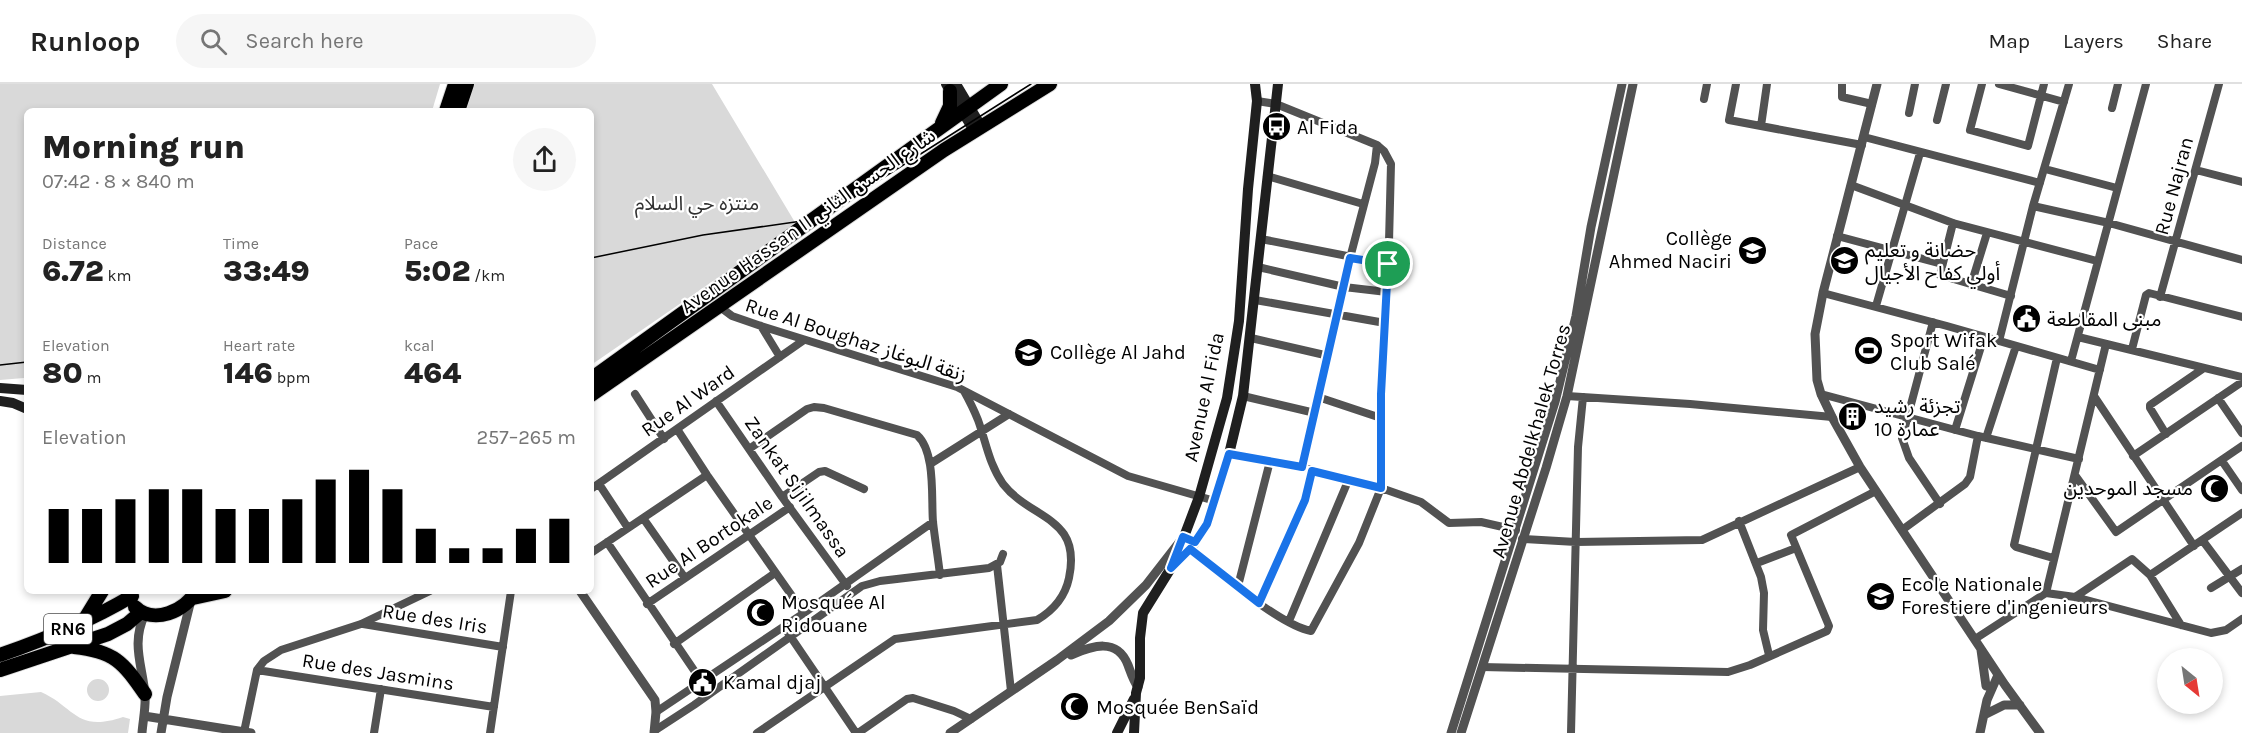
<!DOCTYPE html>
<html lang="en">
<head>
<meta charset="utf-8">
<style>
  :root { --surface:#fff; --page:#f6f6f6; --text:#222; --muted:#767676; --line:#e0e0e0; --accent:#000 }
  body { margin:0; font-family:Karla,"Noto Sans Arabic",sans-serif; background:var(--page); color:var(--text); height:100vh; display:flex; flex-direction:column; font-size:22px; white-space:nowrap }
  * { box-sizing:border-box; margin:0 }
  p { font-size:20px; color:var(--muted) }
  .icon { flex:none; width:33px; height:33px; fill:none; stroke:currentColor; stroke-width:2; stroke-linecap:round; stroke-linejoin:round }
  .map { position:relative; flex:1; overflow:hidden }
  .drawer { position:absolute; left:24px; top:24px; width:570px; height:486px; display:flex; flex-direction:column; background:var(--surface); border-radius:9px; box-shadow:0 3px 9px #0003 }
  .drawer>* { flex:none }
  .needle { width:39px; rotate:150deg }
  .buttons { position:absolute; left:2157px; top:564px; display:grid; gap:12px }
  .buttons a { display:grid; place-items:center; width:66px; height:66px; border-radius:50%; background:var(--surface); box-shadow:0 3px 9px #0003; font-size:30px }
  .pin { position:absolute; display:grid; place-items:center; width:51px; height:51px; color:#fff; margin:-26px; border:3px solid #fff; border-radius:50%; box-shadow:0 2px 6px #0007 }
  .round { display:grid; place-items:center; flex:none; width:63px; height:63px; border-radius:32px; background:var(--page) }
  .summary { display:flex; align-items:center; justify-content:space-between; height:102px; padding:0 18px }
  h1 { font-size:33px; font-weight:800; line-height:45px }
  .figures { display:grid; grid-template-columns:repeat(3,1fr); gap:9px; height:102px; padding:6px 18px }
  .figures div { display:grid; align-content:center }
  .figures b { font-size:30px; font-weight:800 }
  .figures small { font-size:16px; font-weight:400 }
  .figures p { font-size:16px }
  .chart { height:168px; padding:12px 18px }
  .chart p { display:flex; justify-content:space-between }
  .chart svg { width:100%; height:108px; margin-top:6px; stroke:var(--accent); stroke-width:6 }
  header { display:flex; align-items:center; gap:36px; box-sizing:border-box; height:84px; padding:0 30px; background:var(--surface); border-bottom:2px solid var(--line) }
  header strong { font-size:28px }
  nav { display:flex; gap:33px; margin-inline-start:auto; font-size:21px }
  .search { width:420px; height:54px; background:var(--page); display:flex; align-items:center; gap:15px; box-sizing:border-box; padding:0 21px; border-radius:33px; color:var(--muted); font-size:22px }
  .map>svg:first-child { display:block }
  .green { fill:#d9d9d9 }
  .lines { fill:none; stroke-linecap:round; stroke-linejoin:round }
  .trunk-casing { stroke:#dbdbdb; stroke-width:16 }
  .minor { stroke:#525252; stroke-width:8 }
  .tertiary { stroke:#525252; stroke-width:9 }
  .secondary { stroke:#1f1f1f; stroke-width:10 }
  .trunk { stroke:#000; stroke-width:14 }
  .tram { stroke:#000; stroke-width:1.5 }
  .route-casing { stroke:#fff; stroke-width:12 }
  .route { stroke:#1a73e8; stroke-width:8 }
  .labels { text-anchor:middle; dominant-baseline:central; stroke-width:4.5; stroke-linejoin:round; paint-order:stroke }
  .shield { fill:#fff; stroke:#4c4c4c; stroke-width:1.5 }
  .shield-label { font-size:18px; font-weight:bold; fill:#000 }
  .poi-label { font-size:20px; fill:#000; stroke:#fff; text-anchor:start }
  .street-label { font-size:20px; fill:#000; stroke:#fff }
  .park-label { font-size:20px; fill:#303030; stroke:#fff }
</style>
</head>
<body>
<header>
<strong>Runloop</strong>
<div class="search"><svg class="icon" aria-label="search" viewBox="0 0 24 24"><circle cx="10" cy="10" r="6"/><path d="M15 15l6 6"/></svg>Search here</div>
<nav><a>Map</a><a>Layers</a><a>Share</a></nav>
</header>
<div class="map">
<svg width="2242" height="649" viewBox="0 0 2242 649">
  <rect width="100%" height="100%" fill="#fff"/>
  <path class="green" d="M 0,0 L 440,0 L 432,27 L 27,27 L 27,291 L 24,294 L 0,296 Z
    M 464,0 L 712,0 L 796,140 L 591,281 L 591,27 L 456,27 Z
    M87 606a11 11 0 1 1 22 0a11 11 0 1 1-22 0Z
    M 41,608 C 75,623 76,649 123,633 L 130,635 L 128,649 L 0,649 L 0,612 Z"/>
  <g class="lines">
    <defs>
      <path id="trunk" d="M 446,27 L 455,0
        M 458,27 L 467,0
        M 942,39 L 950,22 L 950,7
        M 591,295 L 1001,0
        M 591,311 L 944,66 L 1050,0
        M 193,514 L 225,507
        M 135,523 C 153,541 186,527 196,507
        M 83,538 L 102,507
        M 74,563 C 114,567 123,578 145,610
        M 0,571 C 46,555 90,537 132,512
        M 0,586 L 108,550 L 127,540 L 141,528"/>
    </defs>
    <use href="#trunk" class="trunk-casing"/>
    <path class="minor" d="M 1736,0 L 1729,36 L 1862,61
      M 1842,0 L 1842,13 L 1872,20
      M 1982,0 L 1970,46 L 2028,62 L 2044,0
      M 1999,0 L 2064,18
      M 1704,15 L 1707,0
      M 2112,24 L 2118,0
      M 1909,29 L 1915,0
      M 1937,36 L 1946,0
      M 1761,42 L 1767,0
      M 1864,53 L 2040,99
      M 2045,85 L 2117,104
      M 2196,86 L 2242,98
      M 1267,92 L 1363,120
      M 1851,101 L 1953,139 L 2097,177
      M 2033,122 L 2109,139 L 2242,176
      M 1953,139 L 1940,191 L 2011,212
      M 1837,152 L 1942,180
      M 1261,155 L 1388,180
      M 1258,183 L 1344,203 L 1387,208
      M 1971,201 L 1987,149
      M 1823,209 L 1947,242 L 2100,286
      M 2160,213 L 2219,0
      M 1255,216 L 1385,239
      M 1876,222 L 1920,69
      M 720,223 L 732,232 L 761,242 L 957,303 L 1128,392 L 1215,417
      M 1933,238 L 1902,354 L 1909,374 L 1940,420
      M 761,242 L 780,273
      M 2078,253 L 2242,293
      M 1251,254 L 1329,272
      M 1999,257 L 2033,122 L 2069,0
      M 2132,265 L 2146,211 L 2149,209 L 2242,233
      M 2071,277 L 2146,0
      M 635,310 L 664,355
      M 1821,310 L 1978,352 L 2079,375
      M 1243,312 L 1315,329
      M 1567,312 L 1690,320 L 1832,333
      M 2094,312 L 2194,462
      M 1318,313 L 1381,334
      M 2218,314 L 2242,349
      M 716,317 L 782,413 L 847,502
      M 677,345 L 707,391 L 804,529
      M 1955,346 L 1984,253
      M 2166,350 L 2150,324 L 2150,321 L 2204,284
      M 1986,354 L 2016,262
      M 749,365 L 807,325 L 814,323 L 824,324 L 917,351 C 936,368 931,415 933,438 C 935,456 938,473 940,491
      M 1229,370 L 1302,383 L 1381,404 L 1421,418 L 1449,439 L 1481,438 L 1516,446
      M 2133,372 L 2242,298
      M 2222,377 L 2242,406
      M 930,380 L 1009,330
      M 1302,383 L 1350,174 L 1375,79 L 1377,61
      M 2075,391 L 2116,448 L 2242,362
      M 599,400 L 628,444
      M 591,405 L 804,256
      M 782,413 L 819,388 L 825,387 L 864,405
      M 643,434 L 685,494
      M 1739,437 L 1761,493 L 1764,509 L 1763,546 L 1769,571
      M 1902,446 L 1965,400 L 1970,393 L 1978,352
      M 1522,455 L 1576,458 L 1702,456 L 1860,383
      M 2203,457 L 2242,509
      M 607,458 L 702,598
      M 1190,466 C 1218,487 1279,541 1311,547 L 1359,459 L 1381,404 L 1382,290 L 1388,197 L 1391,80 L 1384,67 L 1377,61 L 1276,20 L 1257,17
      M 591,469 L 707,391
      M 2053,474 L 2016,463 L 2014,461 L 2057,274
      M 1757,479 L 1796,464
      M 997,481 L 1011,607
      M 2150,491 L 2181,541
      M 1238,502 L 1270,377
      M 2211,504 L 2242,485
      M 2046,509 L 2106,260
      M 2075,513 L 2132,475 L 2150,491 L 2242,429
      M 1259,519 L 1305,416 L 1312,387
      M 647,520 L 790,423
      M 1289,537 L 1348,397
      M 363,540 L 503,563
      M 784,543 L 856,649
      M 1975,555 L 2046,509 L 2075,513 L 2211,549 L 2226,546 L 2242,535
      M 674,560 L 775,489
      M 1482,583 L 1728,588 L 1750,581 L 1827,547 L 1829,542 L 1791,451 L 1876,407
      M 257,586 L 494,623
      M 656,628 L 804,529 L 933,438
      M 654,647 L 694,621 L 862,502 L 880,497 L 989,484 L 1000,478 L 1003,470
      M 244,648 L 257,586 L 264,577 L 281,566 L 361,540 L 430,507
      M 374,649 L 381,605
      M 490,649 L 511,507
      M 757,649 L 895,555 L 1037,536 C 1054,526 1065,513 1069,494 C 1082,432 1031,436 1003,400 C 989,380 986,358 978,336 C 974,326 969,316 964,307
      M 858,649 L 907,615 L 913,614 L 954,627 L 971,635
      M 1571,649 L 1578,363 L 1583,313"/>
    <path class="tertiary" d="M 1877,0 L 1823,209 L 1815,250 L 1817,296 L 1821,310 L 1832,333 L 1860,383 L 2005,601 L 2040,649
      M 580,507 L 655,616 L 656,628 L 654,649
      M 1981,566 L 1986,602
      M 1071,571 C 1092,562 1117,553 1128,581 C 1131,589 1133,596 1138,603
      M 1984,631 L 2004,621 L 2020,621
      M 144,632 L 251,649
      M 142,649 C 143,636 146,623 145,610 C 142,580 131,559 145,530
      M 161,649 L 167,613 L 191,516
      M 950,649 L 1057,576 L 1109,537 L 1146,501 L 1181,456
      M 1451,649 L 1555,318 L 1576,232 L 1591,143 L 1622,0
      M 1461,649 L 1546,384 L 1567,312 L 1633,0
      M 1980,649 L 1987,616 L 1998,591"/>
    <path class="secondary" d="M 946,0 L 974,47
      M 956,0 L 981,42
      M 0,304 L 27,306
      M 0,317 L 13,319 L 27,325
      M 1175,479 L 1190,466 L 1207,440 L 1229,370 L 1243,312 L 1278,0
      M 1117,649 L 1134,615
      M 1134,649 L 1136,609 L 1140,594 L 1140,554 L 1143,529 L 1171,484 L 1179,466 L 1199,413 L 1227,314 L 1239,237 L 1248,105 L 1257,17 L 1255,0"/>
    <use href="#trunk" class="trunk"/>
    <path class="tram" d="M 591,174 L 703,151 L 802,137 L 848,116 L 1031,0
      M 0,281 L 27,278"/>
  </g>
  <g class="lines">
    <defs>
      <path id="route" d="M 1350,174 L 1388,180 L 1381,310 L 1381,404 L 1312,387 L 1305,416 L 1259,519 L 1190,465 L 1171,484 L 1183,453 L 1195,458 L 1207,440 L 1229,370 L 1302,383 Z"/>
    </defs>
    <use href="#route" class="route-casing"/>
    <use href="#route" class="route"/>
  </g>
  <defs>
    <symbol id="bus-disc" viewBox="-11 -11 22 22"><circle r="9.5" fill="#000" stroke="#fff"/><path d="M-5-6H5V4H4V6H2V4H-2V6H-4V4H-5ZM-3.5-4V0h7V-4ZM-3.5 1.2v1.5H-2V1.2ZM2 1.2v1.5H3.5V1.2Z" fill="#fff"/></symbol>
    <symbol id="school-disc" viewBox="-11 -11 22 22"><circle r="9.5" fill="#000" stroke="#fff"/><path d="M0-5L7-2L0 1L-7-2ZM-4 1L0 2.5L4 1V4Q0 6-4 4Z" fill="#fff"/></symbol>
    <symbol id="university-disc" viewBox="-11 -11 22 22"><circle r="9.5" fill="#000" stroke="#fff"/><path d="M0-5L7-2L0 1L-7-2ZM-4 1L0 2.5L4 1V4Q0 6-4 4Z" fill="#fff"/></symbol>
    <symbol id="civic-disc" viewBox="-11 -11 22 22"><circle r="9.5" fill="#000" stroke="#fff"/><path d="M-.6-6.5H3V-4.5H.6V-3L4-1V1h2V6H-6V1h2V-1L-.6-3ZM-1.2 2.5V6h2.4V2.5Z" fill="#fff"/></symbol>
    <symbol id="stadium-disc" viewBox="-11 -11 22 22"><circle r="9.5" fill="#000" stroke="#fff"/><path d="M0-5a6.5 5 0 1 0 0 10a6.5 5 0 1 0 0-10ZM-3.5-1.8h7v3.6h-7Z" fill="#fff"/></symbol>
    <symbol id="building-disc" viewBox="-11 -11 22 22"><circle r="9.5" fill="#000" stroke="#fff"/><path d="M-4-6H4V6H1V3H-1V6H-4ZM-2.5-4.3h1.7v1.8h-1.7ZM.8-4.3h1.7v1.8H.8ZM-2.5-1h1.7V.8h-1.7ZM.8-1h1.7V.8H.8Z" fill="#fff"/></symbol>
    <symbol id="mosque-disc" viewBox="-11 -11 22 22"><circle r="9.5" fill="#000" stroke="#fff"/><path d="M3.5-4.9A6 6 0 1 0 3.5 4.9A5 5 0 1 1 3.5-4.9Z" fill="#fff"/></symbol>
  </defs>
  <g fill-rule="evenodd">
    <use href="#bus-disc" x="1260" y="26" width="33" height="33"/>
    <use href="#school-disc" x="1736" y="150" width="33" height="33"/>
    <use href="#university-disc" x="1828" y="160" width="33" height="33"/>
    <use href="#civic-disc" x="2010" y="218" width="33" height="33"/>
    <use href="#stadium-disc" x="1852" y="250" width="33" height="33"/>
    <use href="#school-disc" x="1012" y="252" width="33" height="33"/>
    <use href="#building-disc" x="1836" y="316" width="33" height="33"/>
    <use href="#mosque-disc" x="2198" y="388" width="33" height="33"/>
    <use href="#university-disc" x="1864" y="496" width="33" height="33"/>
    <use href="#mosque-disc" x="744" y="512" width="33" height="33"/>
    <use href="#civic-disc" x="686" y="582" width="33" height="33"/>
    <use href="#mosque-disc" x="1058" y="606" width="33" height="33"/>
  </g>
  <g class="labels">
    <rect class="shield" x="44" y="530" width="48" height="30" rx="4.5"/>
    <g class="shield-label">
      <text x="68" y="545">RN6</text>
    </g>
    <g class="poi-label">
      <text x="1297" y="43">Al Fida</text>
      <text x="1732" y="154" text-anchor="end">Collège<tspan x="1732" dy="23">Ahmed Naciri</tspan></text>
      <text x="1865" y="166">حضانة و تعليم<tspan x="1865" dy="23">أولي كفاح الأجيال</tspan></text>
      <text x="2047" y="235">مبنى المقاطعة</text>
      <text x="1890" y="256">Sport Wifak<tspan x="1890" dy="23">Club Salé</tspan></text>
      <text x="1050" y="268">Collège Al Jahd</text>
      <text x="1874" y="322">تجزئة رشيد<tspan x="1874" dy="23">عمارة 10</tspan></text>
      <text x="2193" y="404" text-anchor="end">مسجد الموحدين</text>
      <text x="1901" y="500">Ecole Nationale<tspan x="1901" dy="23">Forestiere d'ingenieurs</tspan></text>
      <text x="781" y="518">Mosquée Al<tspan x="781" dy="23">Ridouane</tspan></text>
      <text x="723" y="598">Kamal djaj</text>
      <text x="1096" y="623">Mosquée BenSaïd</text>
    </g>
    <g class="street-label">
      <text transform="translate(2174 102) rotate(-75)">Rue Najran</text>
      <text transform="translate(808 137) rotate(-35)">Avenue Hassan II شارع الحسن الثاني</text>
      <text transform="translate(856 256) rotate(18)">Rue Al Boughaz زنقة البوغاز</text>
      <text transform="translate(1204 313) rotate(-78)">Avenue Al Fida</text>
      <text transform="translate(688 317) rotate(-35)">Rue Al Ward</text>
      <text transform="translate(1531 357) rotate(-74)">Avenue Abdelkhalek Torres</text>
      <text transform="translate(797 403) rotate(55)">Zankat Sijilmassa</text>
      <text transform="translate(709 458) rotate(-34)">Rue Al Bortokale</text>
      <text transform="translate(435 535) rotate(9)">Rue des Iris</text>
      <text transform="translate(378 588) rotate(9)">Rue des Jasmins</text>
    </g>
    <g class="park-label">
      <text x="697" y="119">منتزه حي السلام</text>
    </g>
  </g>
</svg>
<div class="buttons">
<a><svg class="needle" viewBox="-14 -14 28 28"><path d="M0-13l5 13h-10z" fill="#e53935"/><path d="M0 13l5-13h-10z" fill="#767676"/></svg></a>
</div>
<div class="pin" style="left:1388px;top:180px;background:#1e9e55"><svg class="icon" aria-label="arrive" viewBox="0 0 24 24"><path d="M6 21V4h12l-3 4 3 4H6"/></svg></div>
<section class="drawer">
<div class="summary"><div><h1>Morning run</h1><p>07:42 · 8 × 840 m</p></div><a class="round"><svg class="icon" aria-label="share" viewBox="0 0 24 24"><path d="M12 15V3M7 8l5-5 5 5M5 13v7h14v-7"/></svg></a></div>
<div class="figures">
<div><p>Distance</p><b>6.72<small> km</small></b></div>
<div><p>Time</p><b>33:49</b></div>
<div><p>Pace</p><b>5:02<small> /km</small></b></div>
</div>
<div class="figures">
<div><p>Elevation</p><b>80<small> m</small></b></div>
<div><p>Heart rate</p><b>146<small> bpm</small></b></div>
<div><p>kcal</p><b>464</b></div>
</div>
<div class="chart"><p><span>Elevation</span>257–265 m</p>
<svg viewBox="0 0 160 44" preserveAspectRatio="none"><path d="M5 44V22M15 44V22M25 44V18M35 44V14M45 44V14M55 44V22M65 44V22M75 44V18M85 44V10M95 44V6M105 44V14M115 44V30M125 44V38M135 44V38M145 44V30M155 44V26"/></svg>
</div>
</section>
</div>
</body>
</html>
